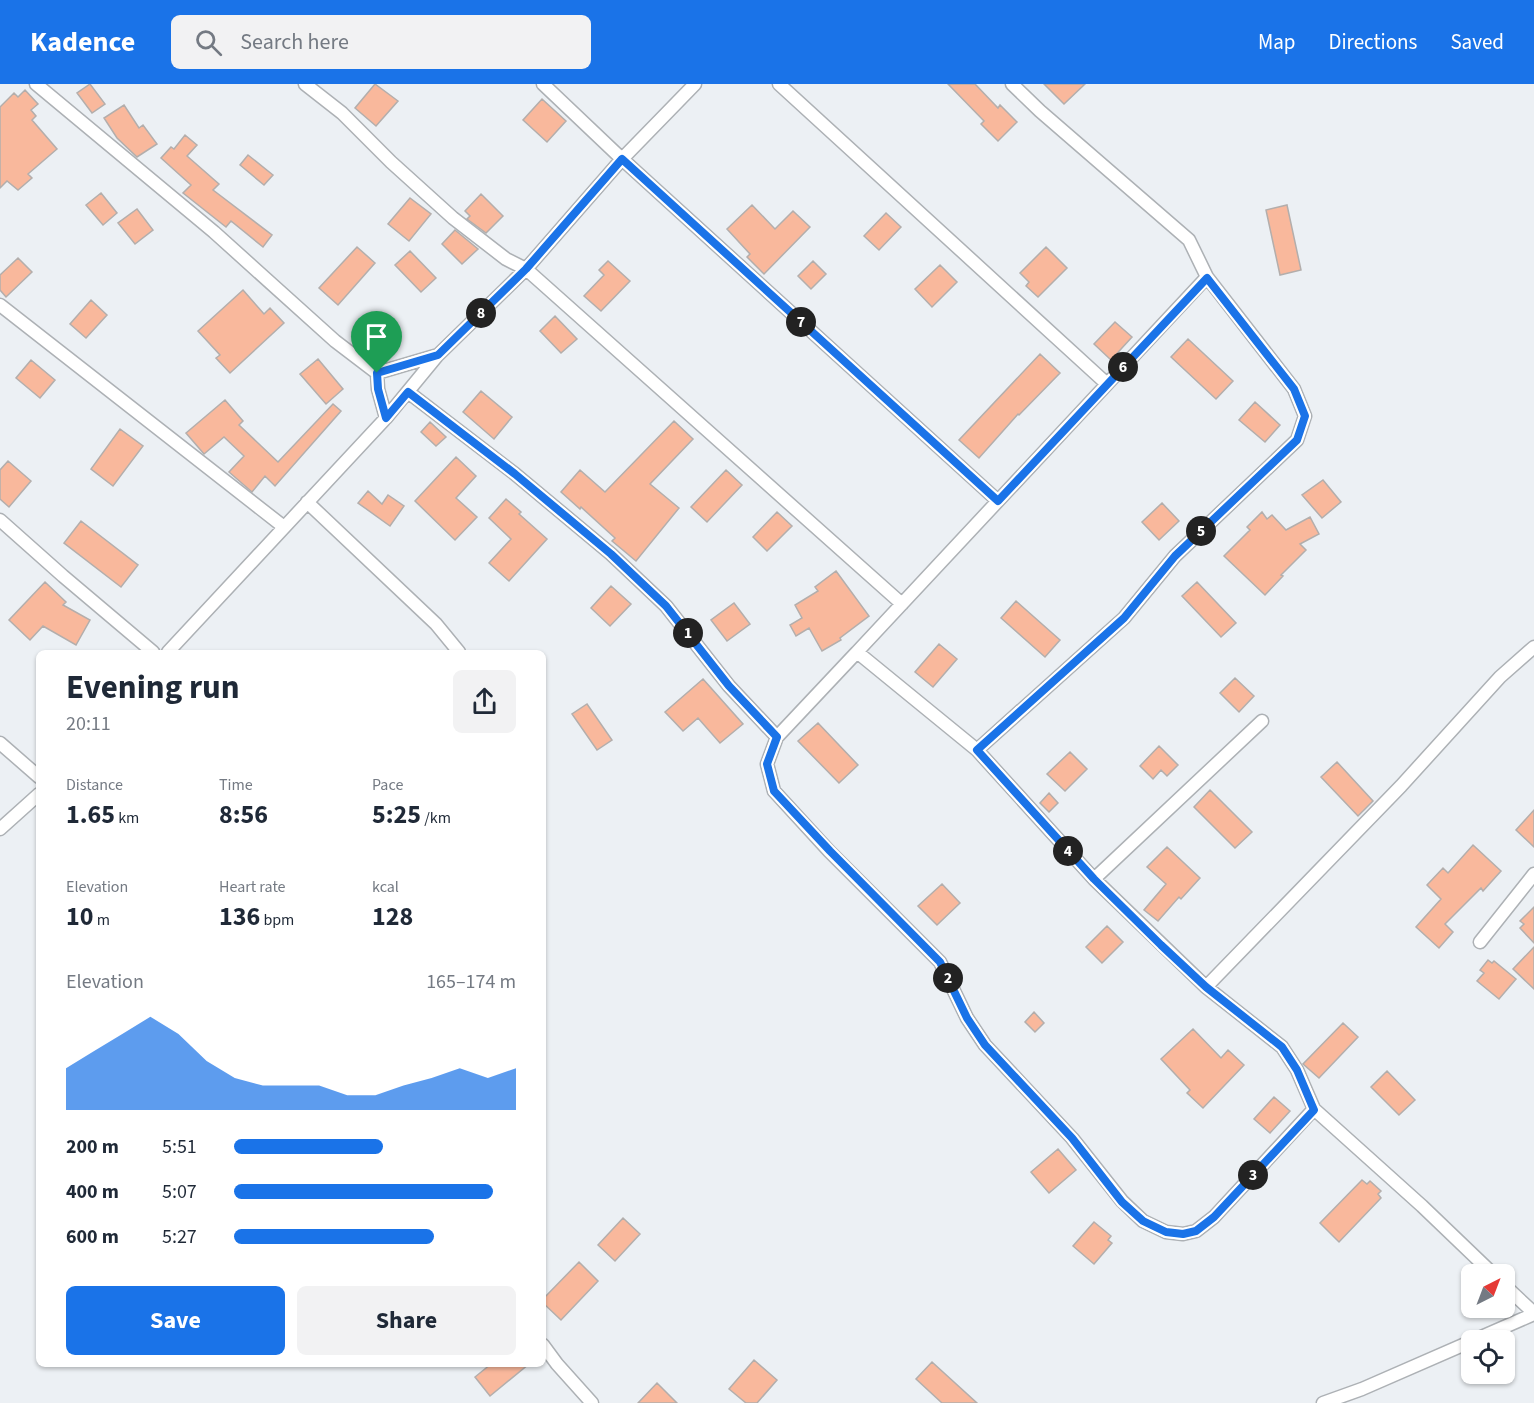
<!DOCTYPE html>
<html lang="en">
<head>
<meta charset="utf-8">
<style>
  :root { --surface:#fff; --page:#f2f2f3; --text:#1f2937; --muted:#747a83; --accent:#1a73e8 }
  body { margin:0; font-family:"Source Sans 3",sans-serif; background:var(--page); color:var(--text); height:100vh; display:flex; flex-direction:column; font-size:22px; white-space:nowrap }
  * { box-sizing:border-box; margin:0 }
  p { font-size:20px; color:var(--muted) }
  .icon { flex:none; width:33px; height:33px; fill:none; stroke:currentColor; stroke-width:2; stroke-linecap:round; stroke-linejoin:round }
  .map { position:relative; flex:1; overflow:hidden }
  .drawer { position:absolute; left:36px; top:566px; width:510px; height:717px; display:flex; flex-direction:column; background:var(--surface); border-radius:9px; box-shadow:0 2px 4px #0004 }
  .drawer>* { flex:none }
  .needle { width:39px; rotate:42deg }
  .controls { position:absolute; left:1461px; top:1180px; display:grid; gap:12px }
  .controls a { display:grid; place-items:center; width:54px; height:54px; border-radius:9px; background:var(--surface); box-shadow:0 2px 4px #0004; font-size:30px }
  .pin { position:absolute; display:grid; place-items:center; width:51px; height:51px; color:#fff; margin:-62px -26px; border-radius:50% 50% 50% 0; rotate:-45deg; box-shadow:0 0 6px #0007 }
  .pin .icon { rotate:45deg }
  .km { position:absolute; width:30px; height:30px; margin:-15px; border-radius:50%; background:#222; color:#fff; font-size:16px; line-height:30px; text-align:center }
  .round { display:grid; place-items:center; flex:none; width:63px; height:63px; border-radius:9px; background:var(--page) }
  .head { display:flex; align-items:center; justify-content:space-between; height:102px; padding:0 30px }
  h1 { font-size:33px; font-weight:700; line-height:45px }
  .figures { display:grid; grid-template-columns:repeat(3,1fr); gap:9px; height:102px; padding:6px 30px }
  .figures div { display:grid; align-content:center }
  .figures b { font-size:26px; font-weight:700 }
  .figures small { font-size:16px; font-weight:400 }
  .figures p { font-size:16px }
  .chart { height:168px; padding:12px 30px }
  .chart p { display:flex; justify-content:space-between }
  .chart svg { width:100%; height:108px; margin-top:6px; fill:var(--accent); opacity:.7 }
  .button { display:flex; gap:12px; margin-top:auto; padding:12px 30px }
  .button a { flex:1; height:69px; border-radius:9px; background:var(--accent); color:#fff; font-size:24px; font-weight:700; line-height:69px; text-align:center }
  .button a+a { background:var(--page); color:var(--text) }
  ul { padding:0 30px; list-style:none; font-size:20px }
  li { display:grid; grid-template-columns:96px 72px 1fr; align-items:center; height:45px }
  li i { height:15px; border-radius:8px; background:var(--accent) }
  header { display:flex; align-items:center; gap:36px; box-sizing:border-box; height:84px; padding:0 30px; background:var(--accent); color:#fff }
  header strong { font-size:28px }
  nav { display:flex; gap:33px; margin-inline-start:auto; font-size:21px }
  .search { width:420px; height:54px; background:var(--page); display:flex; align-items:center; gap:15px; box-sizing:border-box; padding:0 21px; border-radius:9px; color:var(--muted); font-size:22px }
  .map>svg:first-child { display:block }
  .building { fill:#f9b89c; stroke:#b3aeac; stroke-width:1.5 }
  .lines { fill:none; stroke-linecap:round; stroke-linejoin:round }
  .street-casing { stroke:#adb1b5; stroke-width:15 }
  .street { stroke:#fff; stroke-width:12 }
  .route-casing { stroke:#fff; stroke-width:12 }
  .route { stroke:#1a73e8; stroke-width:8 }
</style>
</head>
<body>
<header>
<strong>Kadence</strong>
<div class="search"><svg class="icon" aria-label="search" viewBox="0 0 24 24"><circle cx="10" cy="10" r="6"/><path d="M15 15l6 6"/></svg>Search here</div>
<nav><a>Map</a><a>Directions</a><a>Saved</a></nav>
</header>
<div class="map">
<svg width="1534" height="1319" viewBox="0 0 1534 1319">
  <rect width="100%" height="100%" fill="#ecf0f4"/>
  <path class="building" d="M 90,0 L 105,20 L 92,29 L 77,9 Z
    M 375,0 L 398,17 L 376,42 L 355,24 Z
    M 948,0 L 975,0 L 998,24 L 1000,21 L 1017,38 L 998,57 L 981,40 L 984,37 Z
    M 1044,0 L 1085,0 L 1064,20 Z
    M 25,6 L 38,20 L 31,26 L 36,32 L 32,36 L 57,65 L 28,90 L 32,94 L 18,106 L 7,97 L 0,104 L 0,23 L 14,9 L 18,13 Z
    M 542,15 L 566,37 L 547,58 L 523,36 Z
    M 124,21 L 139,44 L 143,41 L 157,60 L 137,73 L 117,54 L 104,34 Z
    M 185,51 L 197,61 L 187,72 L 219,100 L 213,106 L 272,151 L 263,163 L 231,137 L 226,143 L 183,109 L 191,101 L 161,74 L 171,63 L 174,65 Z
    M 248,71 L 273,91 L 264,101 L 240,81 Z
    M 101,109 L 117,129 L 103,141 L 86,121 Z
    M 481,110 L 503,132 L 486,149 L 467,135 L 470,132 L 465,127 Z
    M 410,114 L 431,130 L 409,157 L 388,140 Z
    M 752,121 L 775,145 L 793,127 L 810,143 L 764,190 L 747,173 L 750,170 L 727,145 Z
    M 1287,121 L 1301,186 L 1280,191 L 1266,126 Z
    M 137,125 L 153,146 L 135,160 L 118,139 Z
    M 886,129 L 901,143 L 879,166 L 864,152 Z
    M 455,146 L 478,165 L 462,180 L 442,160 Z
    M 357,163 L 375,179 L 338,221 L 319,204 Z
    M 1046,163 L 1067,184 L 1038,213 L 1026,202 L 1029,198 L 1020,189 Z
    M 410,167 L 436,194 L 421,208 L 395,181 Z
    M 18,174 L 32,188 L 6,213 L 0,206 L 0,191 Z
    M 608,177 L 630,197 L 601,227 L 584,212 L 604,191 L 599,186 Z
    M 813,177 L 826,190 L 811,205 L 798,192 Z
    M 940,181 L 957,198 L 932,223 L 915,205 Z
    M 243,206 L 264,230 L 270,224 L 284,239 L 230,289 L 216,274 L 220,271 L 198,247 Z
    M 91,216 L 107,231 L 86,254 L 70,240 Z
    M 555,232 L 577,255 L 561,269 L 540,247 Z
    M 1115,238 L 1132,253 L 1111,276 L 1094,260 Z
    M 1188,255 L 1233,297 L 1216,315 L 1171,273 Z
    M 1040,270 L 1060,289 L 1019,331 L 1018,330 L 979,374 L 959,356 Z
    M 318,275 L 343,305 L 326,320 L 300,290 Z
    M 31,276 L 55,296 L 40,314 L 16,294 Z
    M 481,307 L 512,333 L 494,355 L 463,328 Z
    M 225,316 L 243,337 L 239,341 L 278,378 L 333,320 L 341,327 L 275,402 L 265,392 L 252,408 L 229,388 L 244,372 L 224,353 L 204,370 L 186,349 Z
    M 1255,318 L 1280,341 L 1265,358 L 1239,336 Z
    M 674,337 L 693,355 L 650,400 L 679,424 L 636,477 L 612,457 L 615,454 L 581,423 L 580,425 L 561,408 L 580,386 L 605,408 Z
    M 430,338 L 446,353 L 436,362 L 421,348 Z
    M 120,345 L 143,362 L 113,402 L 91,385 Z
    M 456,373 L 476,392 L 456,414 L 477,433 L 455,456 L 415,417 Z
    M 8,377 L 31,397 L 9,423 L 0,415 L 0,386 Z
    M 726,386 L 742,401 L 707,438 L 691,423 Z
    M 1323,396 L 1341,418 L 1322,434 L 1302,411 Z
    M 368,407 L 382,420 L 388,411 L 404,422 L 390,442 L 358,419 Z
    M 506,415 L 521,428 L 519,430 L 547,455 L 509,497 L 489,479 L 511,455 L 489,434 Z
    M 1162,419 L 1179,437 L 1159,456 L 1142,438 Z
    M 777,428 L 792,442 L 767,467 L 753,453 Z
    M 1262,428 L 1267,435 L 1272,431 L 1286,446 L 1310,433 L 1319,450 L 1300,460 L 1306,466 L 1281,491 L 1283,492 L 1265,511 L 1224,472 L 1250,446 L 1247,443 Z
    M 81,437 L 138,481 L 121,503 L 64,459 Z
    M 836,487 L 869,532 L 840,554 L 841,556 L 822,567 L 809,544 L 796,552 L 790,541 L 802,534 L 795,521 L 818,507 L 815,503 Z
    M 45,498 L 66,518 L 63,521 L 90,536 L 76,561 L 43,542 L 30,556 L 9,536 Z
    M 1197,498 L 1236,539 L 1221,553 L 1182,512 Z
    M 611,502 L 631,520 L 610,542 L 591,524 Z
    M 1016,517 L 1060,556 L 1045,573 L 1001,534 Z
    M 734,519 L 750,540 L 727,557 L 711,536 Z
    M 939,560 L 957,575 L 933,603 L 915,588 Z
    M 1235,594 L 1254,612 L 1239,628 L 1220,609 Z
    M 703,595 L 743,640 L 720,659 L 698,634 L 683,647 L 665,628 Z
    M 587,620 L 612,656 L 597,666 L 572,630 Z
    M 818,639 L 858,681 L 839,699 L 798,657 Z
    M 1159,662 L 1178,681 L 1167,692 L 1161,686 L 1153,695 L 1140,682 Z
    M 1070,668 L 1087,685 L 1065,707 L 1047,690 Z
    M 1337,678 L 1373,717 L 1358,732 L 1321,693 Z
    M 1210,706 L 1252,748 L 1235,764 L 1194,723 Z
    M 1049,709 L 1058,719 L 1049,728 L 1040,719 Z
    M 1534,726 L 1534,763 L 1516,746 Z
    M 1473,761 L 1501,787 L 1483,807 L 1481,804 L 1445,840 L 1453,848 L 1439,864 L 1416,843 L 1441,815 L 1427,801 L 1443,784 L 1448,789 Z
    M 1167,763 L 1200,794 L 1181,815 L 1179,813 L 1158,837 L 1144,826 L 1166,800 L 1147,783 Z
    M 942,800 L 960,819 L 937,841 L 918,822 Z
    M 1534,823 L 1534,859 L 1520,844 L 1524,840 L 1520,837 Z
    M 1107,842 L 1123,858 L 1102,879 L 1086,863 Z
    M 1534,863 L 1534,905 L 1513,885 Z
    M 1488,876 L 1492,879 L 1494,877 L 1516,895 L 1499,915 L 1477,897 L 1484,889 L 1480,886 Z
    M 1034,928 L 1044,939 L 1035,948 L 1025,938 Z
    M 1343,939 L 1358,953 L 1319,994 L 1303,980 Z
    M 1193,945 L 1221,974 L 1228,966 L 1244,981 L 1203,1024 L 1187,1009 L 1190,1006 L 1161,975 Z
    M 1387,987 L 1415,1016 L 1399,1031 L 1371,1003 Z
    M 1274,1013 L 1290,1027 L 1270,1049 L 1254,1035 Z
    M 1058,1065 L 1076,1086 L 1049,1109 L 1031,1088 Z
    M 1362,1096 L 1367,1100 L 1370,1097 L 1381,1107 L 1378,1110 L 1381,1114 L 1339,1158 L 1320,1139 Z
    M 623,1134 L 640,1150 L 615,1177 L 598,1161 Z
    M 1094,1138 L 1111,1152 L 1108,1156 L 1112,1159 L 1094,1180 L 1073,1162 Z
    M 579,1178 L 598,1197 L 561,1236 L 543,1219 L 543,1215 Z
    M 754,1276 L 777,1296 L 757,1319 L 746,1319 L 729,1305 Z
    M 932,1278 L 977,1319 L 942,1319 L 916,1295 Z
    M 491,1280 L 529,1280 L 490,1312 L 475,1293 Z
    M 657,1299 L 677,1319 L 638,1319 Z"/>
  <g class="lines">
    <defs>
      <path id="street" d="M 36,0 L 214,148 L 335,257 L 377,289 L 438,271 L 526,185 L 622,75 L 695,0
        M 305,0 L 342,29 L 391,78 L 453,134 L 506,175 L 526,185 L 902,520
        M 543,0 L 622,75 L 998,417
        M 779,0 L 1107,300
        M 0,221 L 284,443
        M 377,289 L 378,305 L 386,334
        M 408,308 L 515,390 L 611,470 L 666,522 L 729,602 L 777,653 L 857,568 L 977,666 L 1124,534 L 1175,472 L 1297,356 L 1305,332 L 1294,305 L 1207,193 L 1189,156 L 1040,27 L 1012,0
        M 307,418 L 436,540 L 459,568
        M 0,436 L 63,492 L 153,568
        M 168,568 L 386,334 L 437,272
        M 857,568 L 1207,193
        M 777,653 L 767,680 L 774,707 L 829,767 L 940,878 L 967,934 L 985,961 L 1072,1054 L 1122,1117 L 1143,1137 L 1166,1148 L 1183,1150 L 1196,1147 L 1214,1133 L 1314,1025 L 1297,986 L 1282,963 L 1206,903
        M 0,659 L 39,693
        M 977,666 L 1094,795 L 1206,903 L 1401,702 L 1500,593 L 1534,563
        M 0,745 L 39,710
        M 1094,795 L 1262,637
        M 1480,858 L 1534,790
        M 1314,1025 L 1422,1122 L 1494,1191
        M 1504,1201 L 1534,1229
        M 543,1261 L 557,1280 L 592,1319
        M 1323,1319 L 1362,1305 L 1534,1230"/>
    </defs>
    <use href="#street" class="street-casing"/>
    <use href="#street" class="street"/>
  </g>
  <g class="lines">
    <defs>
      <path id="route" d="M 622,75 L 998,417 L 1207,194 L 1294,305 L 1305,332 L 1297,356 L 1175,472 L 1124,534 L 977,666 L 1094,795 L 1161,861 L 1206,903 L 1282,963 L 1297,986 L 1314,1026 L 1214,1133 L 1196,1147 L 1183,1150 L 1166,1148 L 1143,1137 L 1122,1118 L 1072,1054 L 985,961 L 967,934 L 940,878 L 830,767 L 774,707 L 767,680 L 777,653 L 729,602 L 666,522 L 611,470 L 515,390 L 408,308 L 386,334 L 378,305 L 377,289 L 438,271 L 526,185 Z"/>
    </defs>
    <use href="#route" class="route-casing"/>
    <use href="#route" class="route"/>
  </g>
</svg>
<div class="controls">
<a><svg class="needle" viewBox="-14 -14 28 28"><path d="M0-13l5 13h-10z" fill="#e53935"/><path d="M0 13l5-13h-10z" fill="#747a83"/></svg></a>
<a><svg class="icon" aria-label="locate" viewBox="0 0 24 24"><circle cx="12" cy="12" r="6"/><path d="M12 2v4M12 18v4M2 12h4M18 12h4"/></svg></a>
</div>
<div class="pin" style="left:377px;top:289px;background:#1e9e55"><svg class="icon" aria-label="arrive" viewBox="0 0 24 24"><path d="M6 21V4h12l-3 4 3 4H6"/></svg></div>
<b class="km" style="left:688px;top:549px">1</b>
<b class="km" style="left:948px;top:894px">2</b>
<b class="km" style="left:1253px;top:1091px">3</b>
<b class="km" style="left:1068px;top:767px">4</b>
<b class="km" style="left:1201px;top:447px">5</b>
<b class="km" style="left:1123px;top:283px">6</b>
<b class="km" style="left:801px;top:238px">7</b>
<b class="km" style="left:481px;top:229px">8</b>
<section class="drawer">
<div class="head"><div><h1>Evening run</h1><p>20:11</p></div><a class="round"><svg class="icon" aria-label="share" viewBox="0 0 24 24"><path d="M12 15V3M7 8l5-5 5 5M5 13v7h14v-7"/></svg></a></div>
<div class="figures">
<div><p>Distance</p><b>1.65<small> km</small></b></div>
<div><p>Time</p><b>8:56</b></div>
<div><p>Pace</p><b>5:25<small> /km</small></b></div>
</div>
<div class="figures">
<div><p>Elevation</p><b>10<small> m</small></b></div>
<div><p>Heart rate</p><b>136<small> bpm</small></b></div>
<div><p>kcal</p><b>128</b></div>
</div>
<div class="chart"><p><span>Elevation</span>165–174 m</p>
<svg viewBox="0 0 160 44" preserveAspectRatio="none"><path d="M0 44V27L10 20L20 13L30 6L40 13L50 24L60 31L70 34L80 34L90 34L100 38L110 38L120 34L130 31L140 27L150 31L160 27V44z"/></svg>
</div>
<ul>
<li><b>200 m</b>5:51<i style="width:53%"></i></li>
<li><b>400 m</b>5:07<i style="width:92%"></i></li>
<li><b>600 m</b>5:27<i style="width:71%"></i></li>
</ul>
<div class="button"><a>Save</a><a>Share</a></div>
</section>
</div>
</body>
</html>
